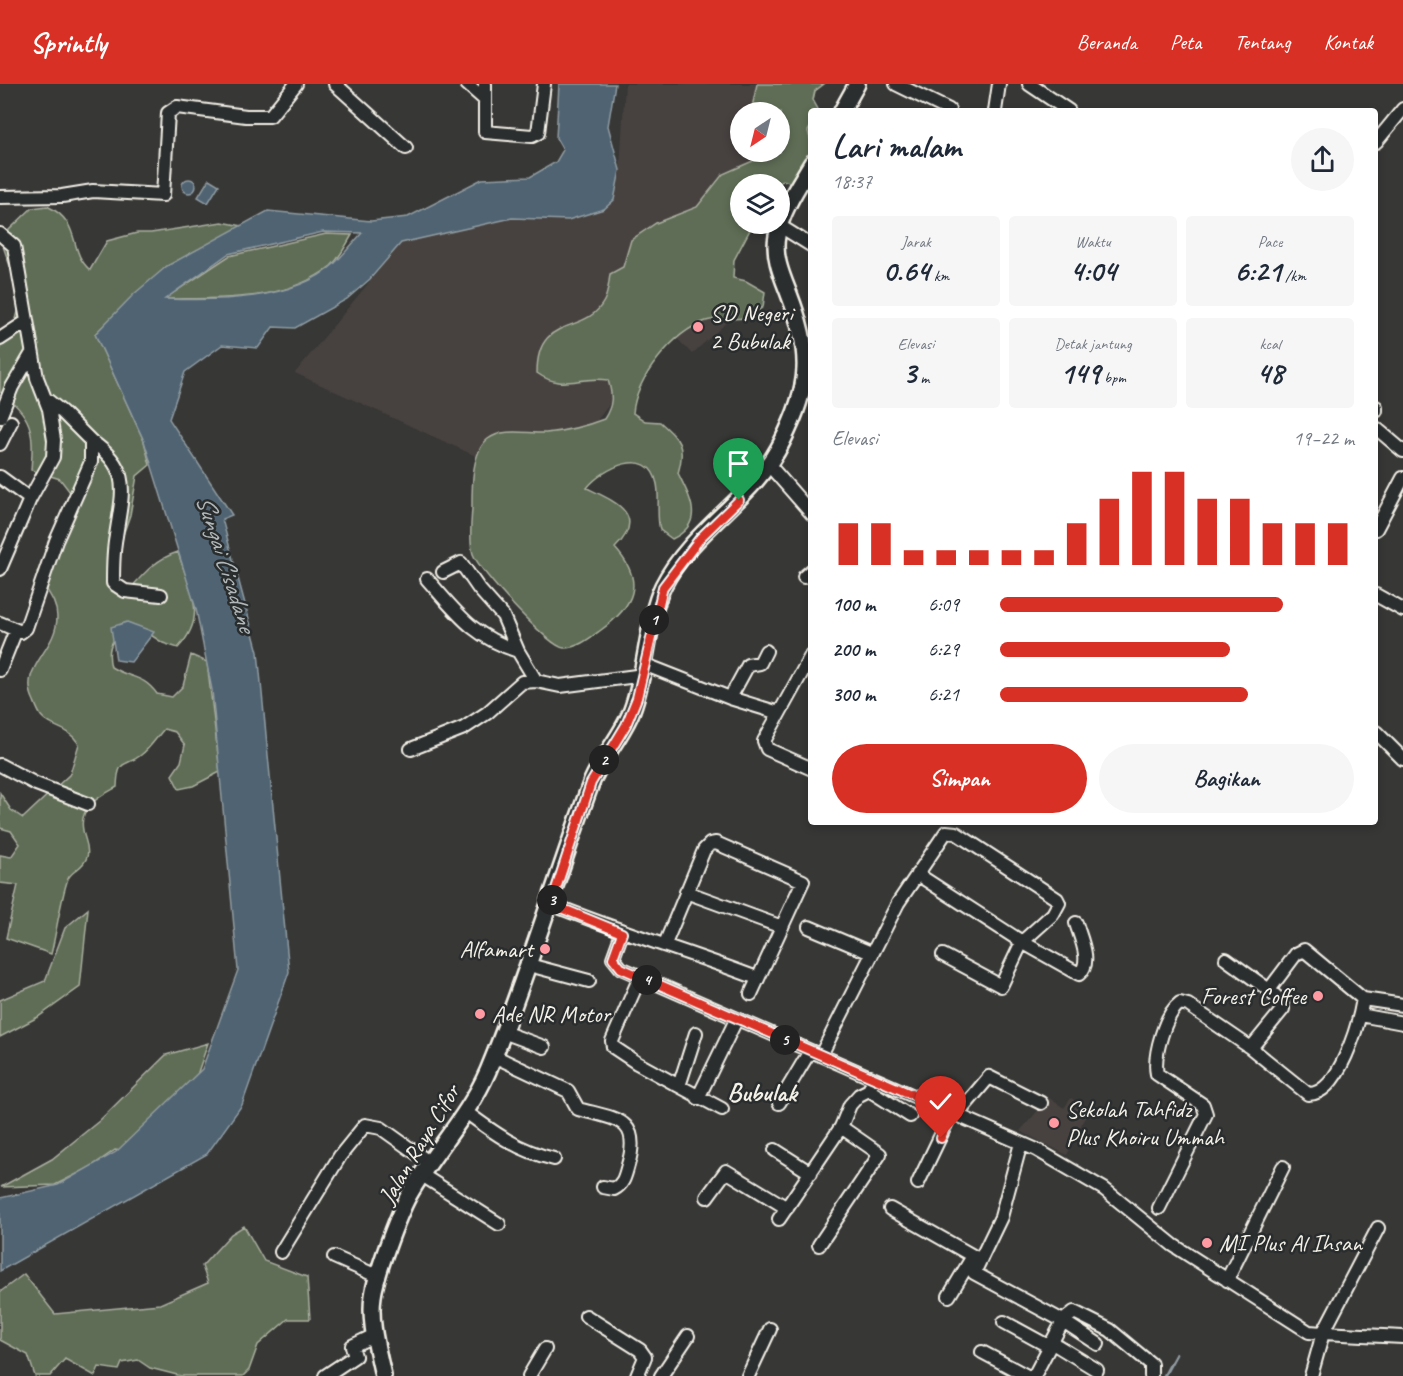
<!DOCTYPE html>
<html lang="id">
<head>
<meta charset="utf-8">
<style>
  :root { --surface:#fff; --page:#f6f6f7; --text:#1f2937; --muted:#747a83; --accent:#d93025 }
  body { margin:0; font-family:Caveat,sans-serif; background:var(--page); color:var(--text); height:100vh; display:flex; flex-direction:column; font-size:22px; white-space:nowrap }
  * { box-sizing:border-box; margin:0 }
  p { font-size:20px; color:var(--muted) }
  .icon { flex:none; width:33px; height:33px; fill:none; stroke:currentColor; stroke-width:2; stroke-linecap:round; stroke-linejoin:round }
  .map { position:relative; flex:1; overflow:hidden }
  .details { position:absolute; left:808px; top:24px; width:570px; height:717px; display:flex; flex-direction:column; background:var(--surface); border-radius:6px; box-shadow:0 3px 9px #0003 }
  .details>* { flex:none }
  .needle { width:39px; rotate:215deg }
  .buttons { position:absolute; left:730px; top:18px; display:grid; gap:12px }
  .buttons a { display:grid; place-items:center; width:60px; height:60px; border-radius:50%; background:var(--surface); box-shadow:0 3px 9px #0003; font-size:30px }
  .pin { position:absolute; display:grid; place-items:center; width:51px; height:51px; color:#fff; margin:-62px -26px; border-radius:50% 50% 50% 0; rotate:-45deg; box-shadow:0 0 6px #0007 }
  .pin .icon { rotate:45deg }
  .km { position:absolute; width:30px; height:30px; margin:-15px; border-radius:50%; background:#222; color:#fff; font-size:16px; line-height:30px; text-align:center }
  .round { display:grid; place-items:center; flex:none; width:63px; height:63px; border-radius:32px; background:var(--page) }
  .headline { display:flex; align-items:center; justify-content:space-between; height:102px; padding:0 24px }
  h1 { font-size:33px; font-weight:800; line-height:45px }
  .figures { display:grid; grid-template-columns:repeat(3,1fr); gap:9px; height:102px; padding:6px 24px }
  .figures div { display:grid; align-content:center; border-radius:6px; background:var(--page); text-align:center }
  .figures b { font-size:30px; font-weight:800 }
  .figures small { font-size:16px; font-weight:400 }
  .figures p { font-size:16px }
  .chart { height:168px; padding:12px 24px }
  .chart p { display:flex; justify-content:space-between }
  .chart svg { width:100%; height:108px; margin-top:6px; stroke:var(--accent); stroke-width:6 }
  .cta { display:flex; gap:12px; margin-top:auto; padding:12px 24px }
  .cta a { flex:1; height:69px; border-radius:36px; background:var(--accent); color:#fff; font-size:24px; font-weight:800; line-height:69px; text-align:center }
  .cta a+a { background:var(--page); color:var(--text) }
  ul { padding:0 24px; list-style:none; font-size:20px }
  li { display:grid; grid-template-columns:96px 72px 1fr; align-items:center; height:45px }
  li i { height:15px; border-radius:8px; background:var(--accent) }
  header { display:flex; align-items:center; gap:36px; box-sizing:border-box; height:84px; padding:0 30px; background:var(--accent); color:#fff }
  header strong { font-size:28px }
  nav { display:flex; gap:33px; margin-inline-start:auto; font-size:21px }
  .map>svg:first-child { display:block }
  .built { fill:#47423f }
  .green { fill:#5f6d56; stroke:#aaaf9f; stroke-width:1.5 }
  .water { fill:#4f6372; stroke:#919ca1; stroke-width:1.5; fill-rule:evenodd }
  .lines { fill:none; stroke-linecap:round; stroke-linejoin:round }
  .stream { stroke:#919ca1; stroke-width:3 }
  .minor-casing { stroke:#f4f1e8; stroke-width:16 }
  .tertiary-casing { stroke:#f4f1e8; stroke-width:20 }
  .minor { stroke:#2a2d2e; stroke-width:12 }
  .tertiary { stroke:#2a2d2e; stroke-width:15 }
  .route-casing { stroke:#fff; stroke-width:12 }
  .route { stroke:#d93025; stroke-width:8 }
  .poi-dot { fill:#ff9aa2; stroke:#2a2d2e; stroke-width:2 }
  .labels { text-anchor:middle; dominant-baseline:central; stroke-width:5; stroke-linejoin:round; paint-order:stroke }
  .poi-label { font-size:24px; fill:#f4f1e8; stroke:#2a2d2e; text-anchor:start }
  .street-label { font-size:24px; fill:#f4f1e8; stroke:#2a2d2e }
  .water-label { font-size:26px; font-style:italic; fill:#b2b8b9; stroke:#2a2d2e }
  .neighbourhood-label { font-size:26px; font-weight:bold; fill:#f4f1e8; stroke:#2a2d2e }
</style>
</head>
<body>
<header>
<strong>Sprintly</strong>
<nav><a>Beranda</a><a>Peta</a><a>Tentang</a><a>Kontak</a></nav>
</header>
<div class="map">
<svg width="1403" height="1292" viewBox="0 0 1403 1292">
  <rect width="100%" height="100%" fill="#373736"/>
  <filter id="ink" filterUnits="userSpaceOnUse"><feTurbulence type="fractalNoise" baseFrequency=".0167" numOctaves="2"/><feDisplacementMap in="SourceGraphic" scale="12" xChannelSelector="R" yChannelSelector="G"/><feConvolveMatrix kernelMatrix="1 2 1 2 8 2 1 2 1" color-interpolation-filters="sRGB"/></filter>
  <g filter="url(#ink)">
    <path class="built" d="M 625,0 L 800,0 L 780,28 L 741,28 L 741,68 L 777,68 L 741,100 L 741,140 L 708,192 L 545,404 L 295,289 L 401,159 L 512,134 L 532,133 L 550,136 L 620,86 Z
      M 707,215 L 726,239 L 692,270 L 670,247 Z
      M 1049,1014 L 1064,1024 L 1071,1014 L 1084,1024 L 1086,1031 L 1067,1071 L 1020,1047 Z"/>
    <path class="green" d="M 757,0 L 824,0 L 815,7 L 813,16 L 819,27 L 812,27 L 811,42 L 808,47 L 811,58 L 811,83 L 792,99 L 783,96 L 779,100 L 741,100 L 741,140 L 753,140 L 734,176 L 733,194 L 746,197 L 765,208 L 763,223 C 737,244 731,229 706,237 C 673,248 636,294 633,329 L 645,337 L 660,338 C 680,356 686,362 678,389 C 690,414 706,439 672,455 L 660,446 C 656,431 660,415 657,400 C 649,360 602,385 587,404 C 616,418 648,431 615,464 C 646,498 634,522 601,546 C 590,554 578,564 564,564 C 549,563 479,487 473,470 C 469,458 471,438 472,425 C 472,405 471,368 488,355 C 504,343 528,350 546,349 C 565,347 586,342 604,335 C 613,321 613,312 608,296 C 579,291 563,308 537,289 C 537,228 585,253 604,217 C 608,210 609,198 610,190 L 623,183 L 631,156 L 656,139 L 697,123 L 723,90 L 755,76 L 764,68 L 780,68 L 780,28 L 751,28 Z
      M 47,122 C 83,139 67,166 90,186 L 107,157 L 137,149 L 151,149 L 222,138 L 243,142 L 167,182 L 95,250 L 144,357 L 150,381 L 137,392 L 130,431 L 117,468 L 118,497 L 130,505 C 145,488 156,475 178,468 C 189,505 209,532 178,564 L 163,559 L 137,542 C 115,550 105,559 111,583 C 130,595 143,590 157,610 L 172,613 L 183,602 L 191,571 L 207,578 L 220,688 L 193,702 L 179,705 L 172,691 L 181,678 L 185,661 L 175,648 L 164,645 C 157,653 150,664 141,671 C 125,684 118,673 117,703 C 101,712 78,722 83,746 C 84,755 90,763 87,773 C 84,783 74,786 69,793 C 63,802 55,856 51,870 L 6,854 L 18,801 L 0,799 L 0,771 L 11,773 L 20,760 L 11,747 L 0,744 L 0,709 L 11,726 L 23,734 L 70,690 L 79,660 C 66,641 54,646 42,633 C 39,630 36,622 34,617 C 17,584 57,567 57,533 C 57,515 43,504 37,488 L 72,439 L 75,423 L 70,408 L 60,395 L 31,386 C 34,347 33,332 0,308 L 0,256 L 15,239 L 19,224 L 19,208 L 3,162 L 9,146 L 32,124 Z
      M 326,150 L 352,151 C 346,161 339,175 331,182 C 284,219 220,214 164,215 L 229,172 Z
      M 88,825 L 80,903 L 38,933 L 0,953 L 0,916 L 45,897 L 65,844 Z
      M 208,959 L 197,991 L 137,1070 L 115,1066 L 89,1084 L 55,1101 L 1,1103 L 52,1075 L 99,1037 L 166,971 Z
      M 244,1142 L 264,1177 L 307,1193 L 310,1235 L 288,1235 L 258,1261 L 249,1286 L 243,1292 L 181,1292 L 150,1284 L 138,1276 L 122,1279 L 119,1286 L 99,1283 L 95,1292 L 65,1275 L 50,1292 L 35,1292 L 28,1271 L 0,1256 L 0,1208 L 24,1190 L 55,1230 L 160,1220 L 208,1199 L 202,1182 L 231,1150 Z"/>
    <path class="water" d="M 559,0 L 615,0 L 608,42 L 620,86 L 614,116 L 604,125 L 568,136 L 512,134 L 401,159 L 370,195 L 347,215 L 295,244 L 273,243 L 258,264 L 222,261 L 185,288 L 169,335 L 232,431 L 222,435 L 258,568 L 289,888 L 242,1021 L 207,1070 L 0,1187 L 0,1114 L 58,1101 L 116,1068 L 202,985 L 238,886 L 212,606 L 196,525 L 144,357 L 95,250 L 134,210 L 167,182 L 268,127 L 371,137 L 408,133 L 482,95 L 530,93 L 556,78 L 563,66 L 556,54 ZM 323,148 L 362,149 C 353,159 344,170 334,180 C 294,217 216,217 165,215 L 228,170 Z
      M182 102a7 7 0 1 1 14 0a7 7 0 1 1-14 0Z
      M 209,95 L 219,101 L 208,119 L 198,113 Z
      M 127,538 L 154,548 L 131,578 L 116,576 L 111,543 Z"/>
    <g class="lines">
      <path class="stream" d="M 1164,1292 L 1176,1270"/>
      <defs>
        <path id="minor" d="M 335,0 L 406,64
          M 467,0 L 484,15
          M 485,0 L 485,48 L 532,52 L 538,49 L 544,0
          M 896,0 L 949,26
          M 1029,0 L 1069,27
          M 995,27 L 999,0
          M 1376,58 L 1403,25
          M 0,113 L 62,112 L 93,107 L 163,111 L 168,29 L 177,23 L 246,32 L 270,32 L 296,0
          M 780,142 L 812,162
          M 0,150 L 14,162 L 37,294 L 49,325 L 54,356 L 53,373 L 30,415 L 0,485
          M 0,255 L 26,238
          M 1376,323 L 1376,327
          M 0,333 L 12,303 L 32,269
          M 1376,344 L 1403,367
          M 91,357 C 133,385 122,409 116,452 C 113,467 113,483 113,499 L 125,507 L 161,511
          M 0,360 L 11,338
          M 769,381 L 812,430
          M 0,393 L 30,415
          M 1376,445 L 1403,394
          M 443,488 L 461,479 L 479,505 L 503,532 L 518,567 L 536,597
          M 804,493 L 812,486
          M 427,495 C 458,530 472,552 518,567
          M 1376,511 L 1403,526
          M 0,539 L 21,548 L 26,544 L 56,457 L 91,378 L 91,357 L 62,328 L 46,315
          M 812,570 L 764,657 L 767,665 L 812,685
          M 646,581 L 730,614 L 779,629
          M 0,586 L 16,546
          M 730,614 L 748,581 L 760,579 L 766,567
          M 1376,648 L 1403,675
          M 411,665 L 464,644 L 487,629 L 522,598 L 536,597 L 560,602 L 644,591
          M 0,681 L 36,700 L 88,720
          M 917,790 L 1022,858 L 1079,890 C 1093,879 1080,853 1076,839
          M 686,808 L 782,843
          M 551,820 C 619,848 689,868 757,894
          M 809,843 L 871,869
          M 622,849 L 613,874 L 621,884 L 1037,1066 L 1104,1105 L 1173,1161 L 1309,1248 L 1323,1249 L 1311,1292
          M 665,860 L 704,766 L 710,760 L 716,759 L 803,797 L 751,910
          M 1226,875 L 1269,906 L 1296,870 L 1304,866 L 1363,915 L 1403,921
          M 529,881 L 589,897
          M 640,893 L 612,957 L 613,963 L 637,979 L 679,1002
          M 1269,906 L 1282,918 L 1283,925 L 1251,964 L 1308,1010 C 1339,1011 1359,939 1363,915
          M 1360,931 L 1403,939
          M 503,948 L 544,963
          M 696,949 L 679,1002 L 722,1025
          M 821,971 L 898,819 L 946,748 L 956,749 L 1057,815 L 1059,819 L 1053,830 L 1022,858 L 1001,902 L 943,871
          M 494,972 L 568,1007 L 578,1025 C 615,1035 642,1034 628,1081 C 625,1091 624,1100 614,1105 L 603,1103
          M 869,1006 L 910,1032
          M 698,1014 L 736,936
          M 779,1019 L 810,967
          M 466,1028 C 494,1049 519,1067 554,1075
          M 957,1031 L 989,993 L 1041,1019
          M 1021,1059 L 1001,1133 L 974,1189 L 1063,1237 L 1034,1292
          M 775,1066 L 811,1089
          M 422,1091 L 499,1140
          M 918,1099 L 952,1028
          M 707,1113 L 726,1087 L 787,1124
          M 1159,1124 L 1206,1030 L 1203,1021 L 1157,990 C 1153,972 1165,930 1180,919 L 1188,921 L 1251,964
          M 890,1125 L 980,1176
          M 779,1135 L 841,1043 L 850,1021 L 859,1011 L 869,1006 L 874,995
          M 1378,1144 L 1323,1249 L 1403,1253
          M 819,1161 L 880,1070 L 841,1043
          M 281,1168 L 340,1072 L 365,1041 L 381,1044 L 430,1079
          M 334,1173 L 379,1193
          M 1227,1196 L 1283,1083
          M 949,1212 L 973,1172
          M 586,1232 L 640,1266 L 645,1273 L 637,1292
          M 1004,1238 L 1048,1262
          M 1051,1258 L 1097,1286
          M 1098,1260 L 1063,1237 L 1074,1228 L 1110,1246 L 1151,1280 L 1151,1292
          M 982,1268 L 1027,1292
          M 325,1292 L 355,1272 L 352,1262 L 375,1251
          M 529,1292 L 545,1265
          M 661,1292 L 688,1252
          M 748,1292 L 770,1245"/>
        <path id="tertiary" d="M 842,27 L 857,0
          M 383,1292 C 378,1267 369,1238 373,1212 C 376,1190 398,1131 409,1111 C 433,1068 468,1033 488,987 C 527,893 555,797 590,702 C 600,674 622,653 632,626 C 647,587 647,536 663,502 C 692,445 754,415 782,358 C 811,301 812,269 789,210 C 782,192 773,172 777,152 C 781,127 799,101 812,79"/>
      </defs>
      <use href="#minor" class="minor-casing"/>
      <use href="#tertiary" class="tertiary-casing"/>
      <use href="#minor" class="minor"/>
      <use href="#tertiary" class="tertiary"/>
    </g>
  </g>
  <g class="lines" filter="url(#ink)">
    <defs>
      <path id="route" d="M 739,416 L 701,453 L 663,503 L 637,614 L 626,641 L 591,699 L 551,820 L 622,849 L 613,874 L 621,884 L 952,1028 L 941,1054"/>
    </defs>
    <use href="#route" class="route-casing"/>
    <use href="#route" class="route"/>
  </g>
  <g class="poi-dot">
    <circle cx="698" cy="243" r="6"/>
    <circle cx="545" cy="865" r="6"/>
    <circle cx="1318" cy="912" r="6"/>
    <circle cx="480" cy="930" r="6"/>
    <circle cx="1054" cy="1039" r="6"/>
    <circle cx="1207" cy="1159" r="6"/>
  </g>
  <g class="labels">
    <g class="poi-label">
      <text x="710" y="229">SD Negeri<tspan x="710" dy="28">2 Bubulak</tspan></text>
      <text x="533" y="865" text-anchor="end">Alfamart</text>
      <text x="1306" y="912" text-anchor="end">Forest Coffee</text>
      <text x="492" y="930">Ade NR Motor</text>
      <text x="1066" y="1025">Sekolah Tahfidz<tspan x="1066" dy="28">Plus Khoiru Ummah</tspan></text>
      <text x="1219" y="1159">MI Plus Al Ihsan</text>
    </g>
    <g class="street-label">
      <text transform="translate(419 1060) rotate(-59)">Jalan Raya Cifor</text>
    </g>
    <g class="water-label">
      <text transform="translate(226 479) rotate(72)">Sungai Cisadane</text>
    </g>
    <g class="neighbourhood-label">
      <text x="762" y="1008">Bubulak</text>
    </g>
  </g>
</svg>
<div class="buttons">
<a><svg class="needle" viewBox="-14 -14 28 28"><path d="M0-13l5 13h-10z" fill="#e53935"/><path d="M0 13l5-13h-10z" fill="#747a83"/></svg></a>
<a><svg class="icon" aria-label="layers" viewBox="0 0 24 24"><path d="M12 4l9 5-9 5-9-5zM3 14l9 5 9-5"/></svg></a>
</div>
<div class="pin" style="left:739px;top:416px;background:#1e9e55"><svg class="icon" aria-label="arrive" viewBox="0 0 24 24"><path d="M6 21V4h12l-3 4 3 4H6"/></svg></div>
<div class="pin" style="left:941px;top:1054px;background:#d93025"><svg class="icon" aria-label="check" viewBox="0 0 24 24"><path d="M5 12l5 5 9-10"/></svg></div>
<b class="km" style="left:654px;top:536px">1</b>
<b class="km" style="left:604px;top:676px">2</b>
<b class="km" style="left:552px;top:816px">3</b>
<b class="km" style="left:647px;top:896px">4</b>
<b class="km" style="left:785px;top:956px">5</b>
<section class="details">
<div class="headline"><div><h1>Lari malam</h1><p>18:37</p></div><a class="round"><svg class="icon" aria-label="share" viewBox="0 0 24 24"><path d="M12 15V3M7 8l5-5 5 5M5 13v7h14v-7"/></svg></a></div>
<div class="figures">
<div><p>Jarak</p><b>0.64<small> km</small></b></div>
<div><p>Waktu</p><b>4:04</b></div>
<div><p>Pace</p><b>6:21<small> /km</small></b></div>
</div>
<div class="figures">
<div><p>Elevasi</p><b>3<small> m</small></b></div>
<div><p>Detak jantung</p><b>149<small> bpm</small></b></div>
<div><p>kcal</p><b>48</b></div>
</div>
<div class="chart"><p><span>Elevasi</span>19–22 m</p>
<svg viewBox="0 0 160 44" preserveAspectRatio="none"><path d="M5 44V27M15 44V27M25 44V38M35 44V38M45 44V38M55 44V38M65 44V38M75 44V27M85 44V17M95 44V6M105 44V6M115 44V17M125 44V17M135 44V27M145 44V27M155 44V27"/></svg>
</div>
<ul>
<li><b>100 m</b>6:09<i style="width:80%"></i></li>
<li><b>200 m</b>6:29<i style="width:65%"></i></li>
<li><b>300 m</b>6:21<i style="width:70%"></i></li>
</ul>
<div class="cta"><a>Simpan</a><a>Bagikan</a></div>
</section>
</div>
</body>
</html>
